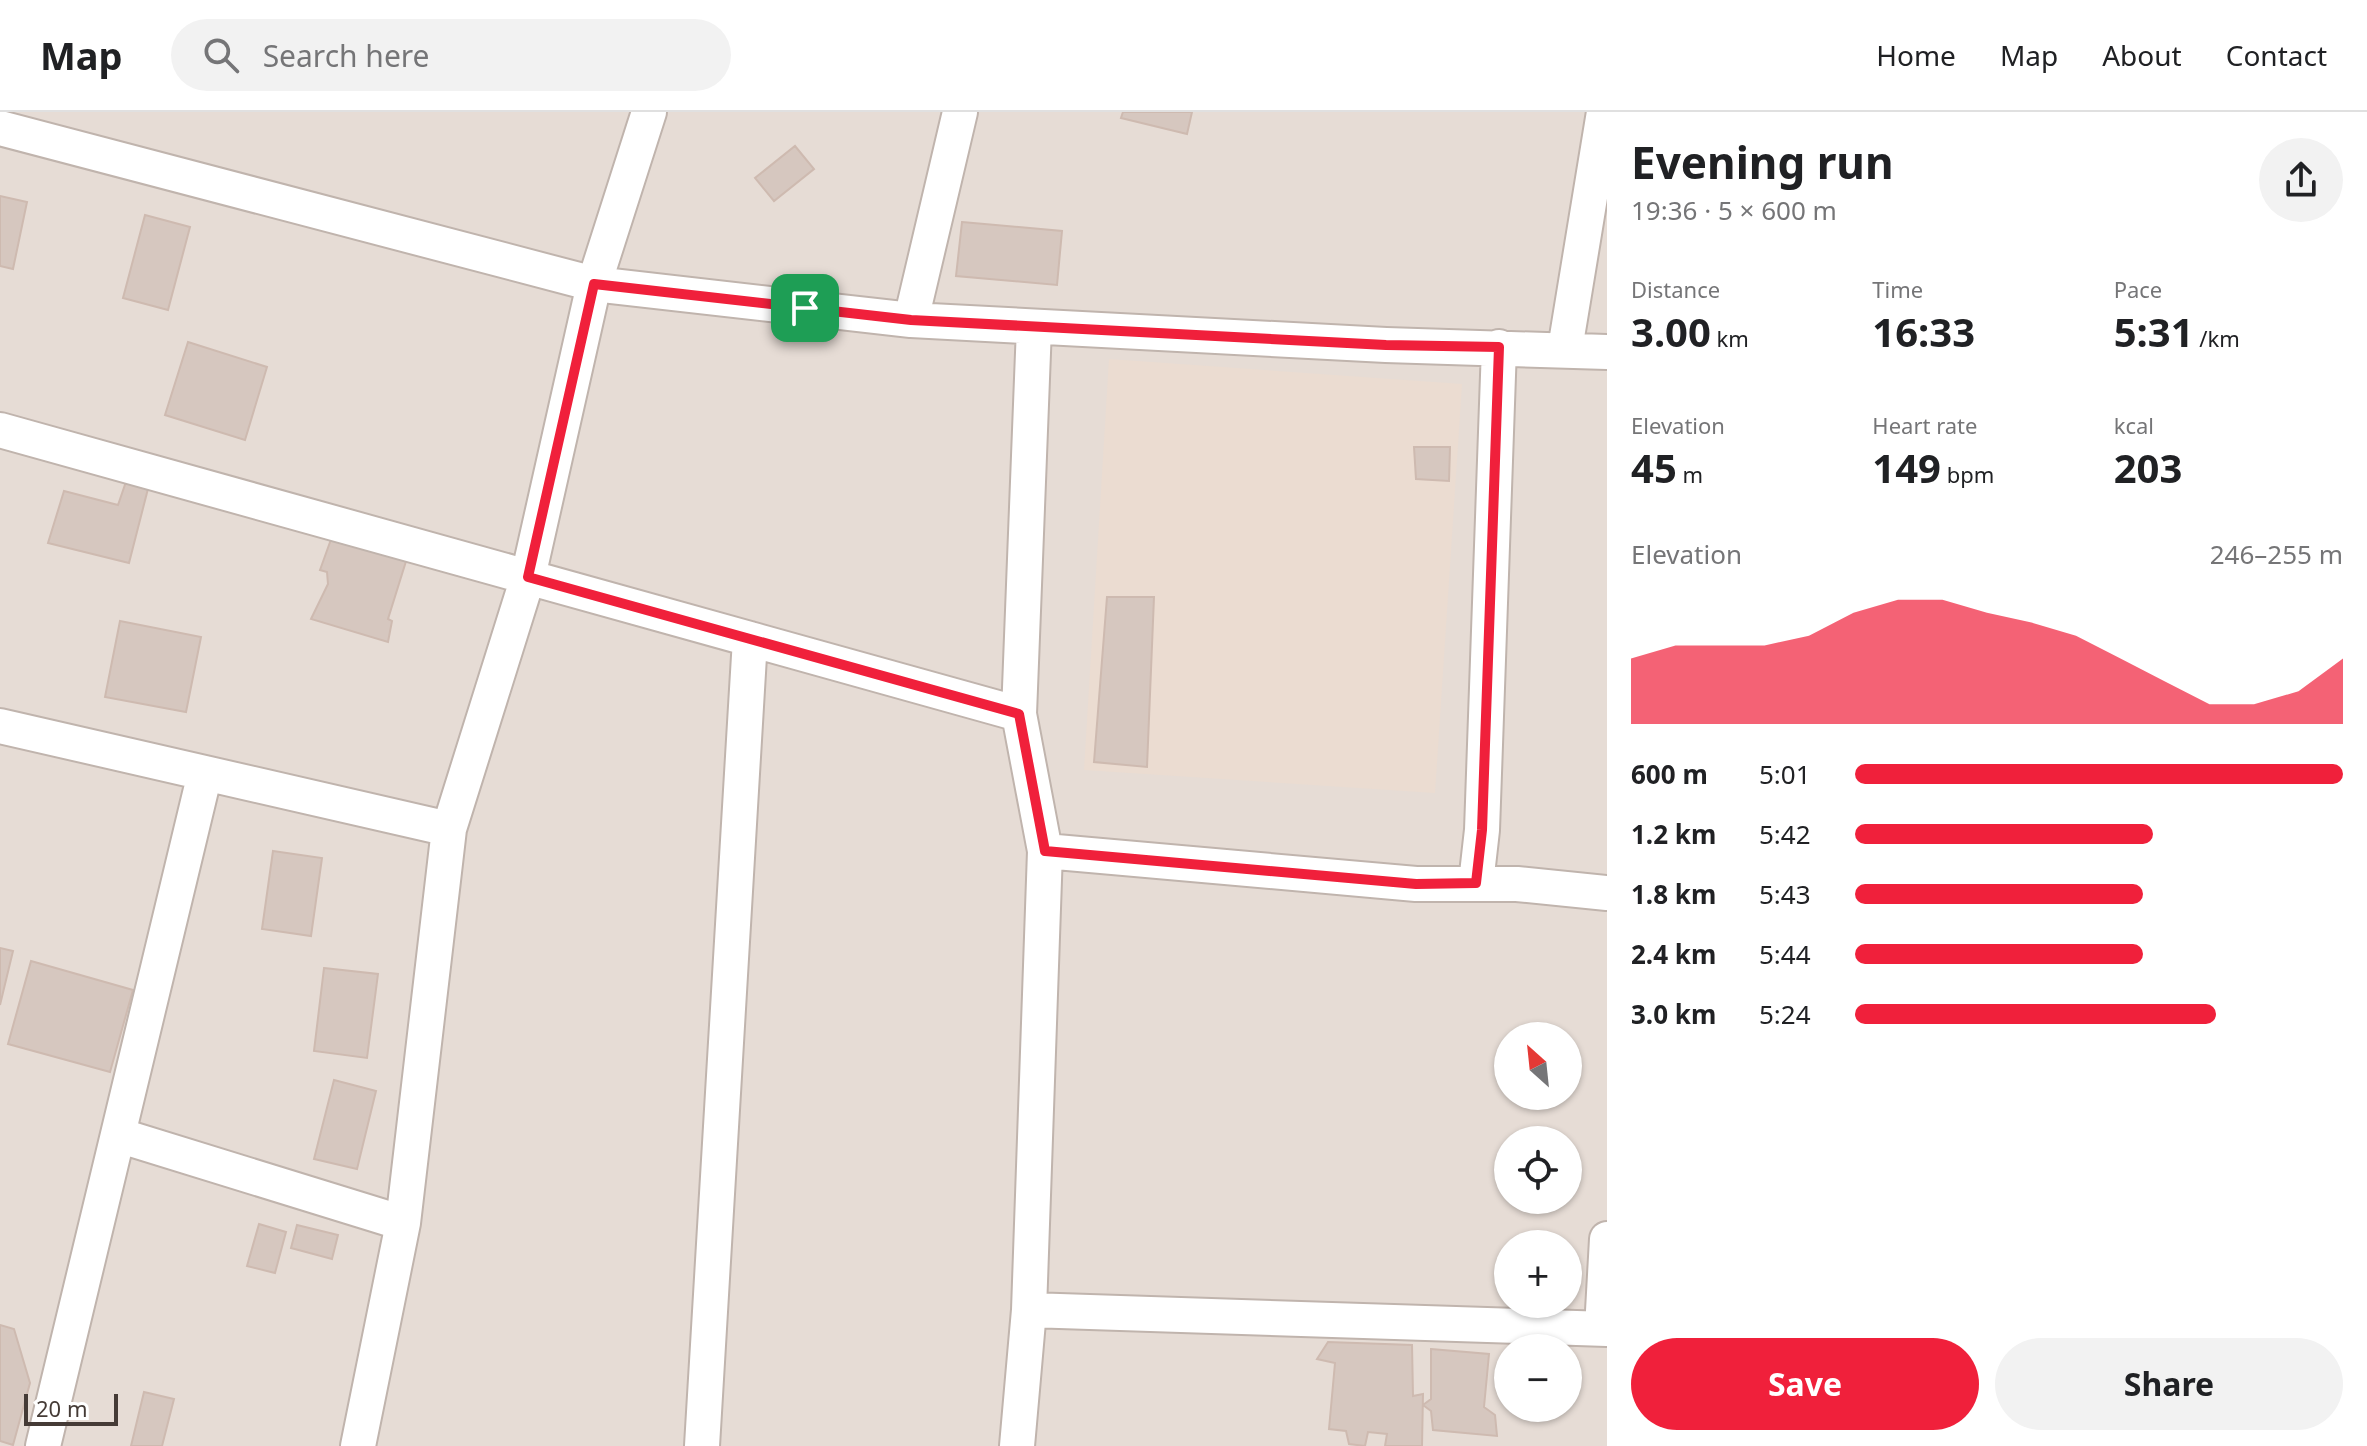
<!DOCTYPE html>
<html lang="en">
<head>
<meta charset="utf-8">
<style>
  :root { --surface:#fff; --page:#f2f2f2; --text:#202124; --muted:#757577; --line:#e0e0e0; --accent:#f0203b }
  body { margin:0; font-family:"Noto Sans",sans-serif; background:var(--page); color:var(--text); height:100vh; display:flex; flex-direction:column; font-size:30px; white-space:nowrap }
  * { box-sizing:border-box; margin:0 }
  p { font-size:26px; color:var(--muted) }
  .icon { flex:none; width:44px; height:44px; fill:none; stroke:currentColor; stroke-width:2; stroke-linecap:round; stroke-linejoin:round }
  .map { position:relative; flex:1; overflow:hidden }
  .panel { display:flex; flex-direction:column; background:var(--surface); width:760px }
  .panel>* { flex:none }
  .needle { width:52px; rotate:333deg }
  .fabs { position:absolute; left:1494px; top:910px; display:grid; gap:16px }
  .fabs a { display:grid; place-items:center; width:88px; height:88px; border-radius:50%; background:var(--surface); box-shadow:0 2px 6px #0004; font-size:40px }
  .scale { position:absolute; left:24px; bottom:20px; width:94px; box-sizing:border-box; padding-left:8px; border:4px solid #453b36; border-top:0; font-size:22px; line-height:28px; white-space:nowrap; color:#453b36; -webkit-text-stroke:6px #fff; paint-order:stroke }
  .pin { position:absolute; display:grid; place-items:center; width:68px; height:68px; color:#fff; margin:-34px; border-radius:16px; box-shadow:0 4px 12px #0006 }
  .round { display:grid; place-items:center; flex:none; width:84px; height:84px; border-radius:42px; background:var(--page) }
  .overview { display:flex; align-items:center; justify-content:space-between; height:136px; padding:0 24px }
  h1 { font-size:44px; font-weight:700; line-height:60px }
  .metrics { display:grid; grid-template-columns:repeat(3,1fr); gap:12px; height:136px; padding:8px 24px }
  .metrics div { display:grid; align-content:center }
  .metrics b { font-size:40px; font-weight:700 }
  .metrics small { font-size:22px; font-weight:400 }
  .metrics p { font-size:22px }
  .chart { height:224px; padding:16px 24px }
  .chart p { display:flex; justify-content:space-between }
  .chart svg { width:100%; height:144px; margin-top:8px; fill:var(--accent); opacity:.7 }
  .cta { display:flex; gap:16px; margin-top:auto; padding:16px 24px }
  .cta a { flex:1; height:92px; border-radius:48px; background:var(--accent); color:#fff; font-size:32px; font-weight:700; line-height:92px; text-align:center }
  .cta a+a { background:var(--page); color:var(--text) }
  ul { padding:0 24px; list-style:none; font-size:26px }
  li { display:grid; grid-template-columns:128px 96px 1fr; align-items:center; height:60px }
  li i { height:20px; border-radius:10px; background:var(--accent) }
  header { display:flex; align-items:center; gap:48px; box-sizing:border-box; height:112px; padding:0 40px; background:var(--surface); border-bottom:2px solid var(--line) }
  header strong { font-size:38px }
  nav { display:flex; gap:44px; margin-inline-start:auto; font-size:28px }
  .search { width:560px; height:72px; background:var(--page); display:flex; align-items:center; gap:20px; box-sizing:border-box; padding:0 28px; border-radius:44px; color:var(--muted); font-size:30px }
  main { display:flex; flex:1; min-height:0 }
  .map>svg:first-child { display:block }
  .residential { fill:#e6dcd5; fill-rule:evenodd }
  .education { fill:#ebdcd1 }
  .building { fill:#d6c7bf; stroke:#cebab0; stroke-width:2 }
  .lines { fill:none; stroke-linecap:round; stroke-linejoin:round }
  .street-casing { stroke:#c0b4ad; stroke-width:38 }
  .street { stroke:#fff; stroke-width:34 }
  .route-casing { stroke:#fff; stroke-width:16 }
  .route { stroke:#f0203b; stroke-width:10 }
</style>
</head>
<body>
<header>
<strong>Map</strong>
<div class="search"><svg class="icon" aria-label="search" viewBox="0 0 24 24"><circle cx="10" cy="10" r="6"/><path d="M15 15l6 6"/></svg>Search here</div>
<nav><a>Home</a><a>Map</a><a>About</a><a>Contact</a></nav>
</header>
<main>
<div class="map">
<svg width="1607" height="1334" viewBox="0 0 1607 1334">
  <rect width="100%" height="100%" fill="#f2ece7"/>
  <path class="residential" d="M 0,0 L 1607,0 L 1607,1334 L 0,1334 ZM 1508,924 L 1568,924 L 1568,984 L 1508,984 ZM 1508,1028 L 1568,1028 L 1568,1088 L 1508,1088 ZM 1508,1132 L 1568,1132 L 1568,1192 L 1508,1192 ZM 1508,1236 L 1568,1236 L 1568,1296 L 1508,1296 Z"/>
  <path class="education" d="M 1109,247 L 1462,272 L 1435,681 L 1084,658 Z"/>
  <path class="building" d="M 1123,0 L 1192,0 L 1187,22 L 1121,6 Z
    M 795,34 L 814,57 L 774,89 L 755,66 Z
    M 0,84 L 27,90 L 13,157 L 0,154 Z
    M 145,103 L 190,115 L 168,198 L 123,186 Z
    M 962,110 L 1062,119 L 1057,173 L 956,164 Z
    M 188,230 L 267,255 L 245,328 L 165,303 Z
    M 1414,335 L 1450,335 L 1449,369 L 1416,367 Z
    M 129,361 L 151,365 L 129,451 L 48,431 L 64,379 L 118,393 Z
    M 334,419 L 407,446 L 388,507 L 392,509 L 388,530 L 311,507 L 328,472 L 327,460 L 320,458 Z
    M 1107,485 L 1154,485 L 1147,655 L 1094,650 Z
    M 120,509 L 201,525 L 186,600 L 105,585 Z
    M 273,739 L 322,746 L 311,824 L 262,817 Z
    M 0,836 L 13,839 L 0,893 Z
    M 31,849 L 133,878 L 110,960 L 8,932 Z
    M 324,856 L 378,862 L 367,946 L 314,939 Z
    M 334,968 L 376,979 L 357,1057 L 314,1047 Z
    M 259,1112 L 286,1120 L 275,1161 L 247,1154 Z
    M 297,1113 L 338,1123 L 332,1147 L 291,1136 Z
    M 0,1213 L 14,1217 L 30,1271 L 13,1333 L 0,1329 Z
    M 1328,1230 L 1412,1233 L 1413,1284 L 1423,1282 L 1422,1334 L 1385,1334 L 1387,1322 L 1368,1320 L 1365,1334 L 1349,1332 L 1346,1319 L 1329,1317 L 1335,1251 L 1317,1247 Z
    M 1431,1237 L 1489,1242 L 1484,1295 L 1495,1303 L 1497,1324 L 1433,1318 L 1431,1299 L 1423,1293 L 1431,1287 Z
    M 144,1280 L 174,1287 L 162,1334 L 131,1334 Z"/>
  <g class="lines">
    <defs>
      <path id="street" d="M 0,16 L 594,172 L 911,208 L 1386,233 L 1607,240
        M 911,208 L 960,0
        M 1565,237 L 1604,0
        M 0,318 L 1019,602
        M 0,614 L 449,717
        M 1045,739 L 1416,772 L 1517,772 L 1607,781
        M 1476,771 L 1482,718 L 1499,235
        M 118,1023 L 403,1111
        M 1029,1198 L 1607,1217
        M 1602,1217 L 1607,1127
        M 43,1334 L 205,661
        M 358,1334 L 403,1111 L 449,717 L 528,465 L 594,172 L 649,0
        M 702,1334 L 750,527
        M 1017,1334 L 1029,1198 L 1045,739 L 1019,602 L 1034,215"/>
    </defs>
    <use href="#street" class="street-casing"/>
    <use href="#street" class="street"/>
  </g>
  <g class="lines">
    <defs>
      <path id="route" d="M 594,172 L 911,208 L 1386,233 L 1499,235 L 1482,718 L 1476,771 L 1416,772 L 1045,739 L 1019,602 L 528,465 Z"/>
    </defs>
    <use href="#route" class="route-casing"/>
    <use href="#route" class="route"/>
  </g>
</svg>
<div class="fabs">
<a><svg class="needle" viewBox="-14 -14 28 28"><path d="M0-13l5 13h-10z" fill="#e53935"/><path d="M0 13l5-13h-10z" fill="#757577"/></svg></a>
<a><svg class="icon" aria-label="locate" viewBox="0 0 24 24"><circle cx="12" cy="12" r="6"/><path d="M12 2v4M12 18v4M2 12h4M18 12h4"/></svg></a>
<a>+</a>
<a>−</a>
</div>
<div class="scale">20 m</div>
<div class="pin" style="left:805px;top:196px;background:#1e9e55"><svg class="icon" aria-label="arrive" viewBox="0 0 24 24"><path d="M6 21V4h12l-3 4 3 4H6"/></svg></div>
</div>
<section class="panel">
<div class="overview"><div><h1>Evening run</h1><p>19:36 · 5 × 600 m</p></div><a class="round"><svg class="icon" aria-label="share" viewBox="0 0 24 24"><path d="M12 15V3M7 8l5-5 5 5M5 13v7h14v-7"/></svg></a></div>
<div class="metrics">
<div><p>Distance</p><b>3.00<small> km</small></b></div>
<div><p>Time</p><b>16:33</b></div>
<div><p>Pace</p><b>5:31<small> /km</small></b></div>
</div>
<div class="metrics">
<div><p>Elevation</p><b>45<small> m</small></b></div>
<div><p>Heart rate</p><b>149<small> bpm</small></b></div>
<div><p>kcal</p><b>203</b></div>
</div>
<div class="chart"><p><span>Elevation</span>246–255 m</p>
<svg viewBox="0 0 160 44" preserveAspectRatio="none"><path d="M0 44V24L10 20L20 20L30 20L40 17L50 10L60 6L70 6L80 10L90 13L100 17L110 24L120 31L130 38L140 38L150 34L160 24V44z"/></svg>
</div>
<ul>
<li><b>600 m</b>5:01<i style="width:100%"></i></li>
<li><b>1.2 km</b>5:42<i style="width:61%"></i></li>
<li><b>1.8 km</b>5:43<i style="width:59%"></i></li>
<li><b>2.4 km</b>5:44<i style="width:59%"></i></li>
<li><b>3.0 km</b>5:24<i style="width:74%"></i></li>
</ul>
<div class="cta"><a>Save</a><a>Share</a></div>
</section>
</main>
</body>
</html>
